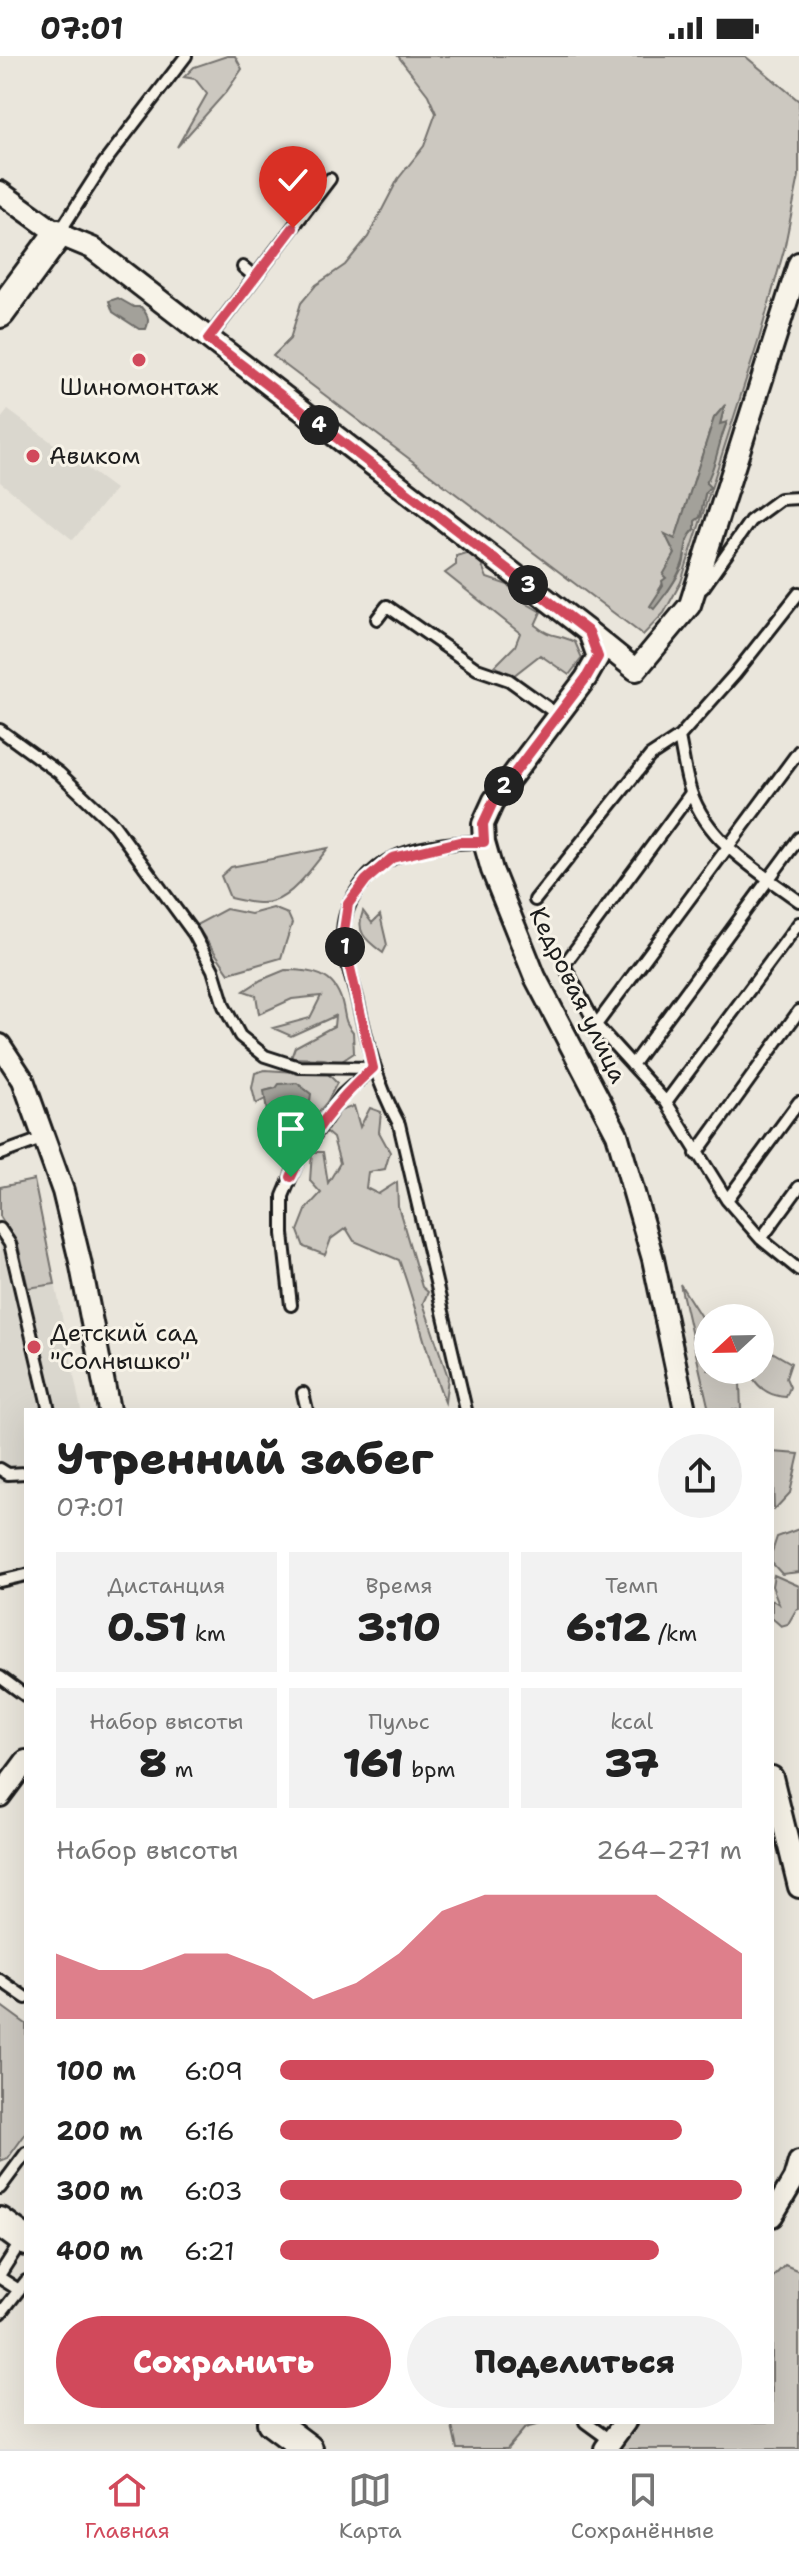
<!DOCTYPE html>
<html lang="ru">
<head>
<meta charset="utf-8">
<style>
  :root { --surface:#fff; --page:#f2f2f2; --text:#222; --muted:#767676; --line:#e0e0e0; --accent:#d1495b }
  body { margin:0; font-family:"Shantell Sans",sans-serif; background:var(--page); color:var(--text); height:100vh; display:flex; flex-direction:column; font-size:30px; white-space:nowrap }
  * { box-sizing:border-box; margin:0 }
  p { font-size:26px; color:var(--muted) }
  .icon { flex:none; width:44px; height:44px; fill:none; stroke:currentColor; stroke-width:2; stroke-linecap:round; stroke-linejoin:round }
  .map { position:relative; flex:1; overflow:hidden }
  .sheet { position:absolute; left:24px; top:1352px; width:750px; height:1016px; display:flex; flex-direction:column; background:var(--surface); border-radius:0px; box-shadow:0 8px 32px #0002 }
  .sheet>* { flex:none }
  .needle { width:52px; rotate:248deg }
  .fabs { position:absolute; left:694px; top:1248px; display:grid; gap:16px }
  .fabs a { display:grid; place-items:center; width:80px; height:80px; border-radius:50%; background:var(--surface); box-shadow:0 8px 32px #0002; font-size:40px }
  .pin { position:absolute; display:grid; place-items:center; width:68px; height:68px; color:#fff; margin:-82px -34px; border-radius:50% 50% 50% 0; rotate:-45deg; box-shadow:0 0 8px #0007 }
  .pin .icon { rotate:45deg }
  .km { position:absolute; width:40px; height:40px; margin:-20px; border-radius:50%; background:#222; color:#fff; font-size:22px; line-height:40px; text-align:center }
  .round { display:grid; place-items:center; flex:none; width:84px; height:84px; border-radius:42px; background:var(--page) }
  .overview { display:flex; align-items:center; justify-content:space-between; height:136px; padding:0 32px }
  h1 { font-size:44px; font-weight:800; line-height:60px }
  .stats { display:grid; grid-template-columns:repeat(3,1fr); gap:12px; height:136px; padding:8px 32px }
  .stats div { display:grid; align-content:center; border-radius:0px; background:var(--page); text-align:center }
  .stats b { font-size:40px; font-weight:800 }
  .stats small { font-size:22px; font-weight:400 }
  .stats p { font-size:22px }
  .chart { height:224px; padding:16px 32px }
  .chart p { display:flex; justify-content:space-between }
  .chart svg { width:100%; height:144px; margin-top:8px; fill:var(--accent); opacity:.7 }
  .primary-button { display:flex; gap:16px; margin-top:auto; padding:16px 32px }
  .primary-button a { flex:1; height:92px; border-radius:48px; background:var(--accent); color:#fff; font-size:32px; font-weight:800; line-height:92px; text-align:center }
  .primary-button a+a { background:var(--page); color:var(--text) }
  ul { padding:0 32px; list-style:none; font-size:26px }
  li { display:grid; grid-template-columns:128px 96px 1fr; align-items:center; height:60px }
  li i { height:20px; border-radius:10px; background:var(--accent) }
  .status { display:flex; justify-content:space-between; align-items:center; height:56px; padding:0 40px; background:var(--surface); direction:ltr }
  .status svg { height:22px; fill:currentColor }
  .menu { display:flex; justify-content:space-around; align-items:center; height:112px; border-top:2px solid var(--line); background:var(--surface); font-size:22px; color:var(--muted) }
  .menu a { display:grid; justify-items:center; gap:4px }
  .menu .current { color:var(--accent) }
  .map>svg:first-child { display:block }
  .built { fill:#dad7ce }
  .green { fill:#ccc8c0; stroke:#74726e; stroke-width:2; fill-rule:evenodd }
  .water { fill:#a3a19a; stroke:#6d6c68; stroke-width:2 }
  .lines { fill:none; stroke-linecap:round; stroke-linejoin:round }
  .lane-casing { stroke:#1c1c1c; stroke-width:16 }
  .street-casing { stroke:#1c1c1c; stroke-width:26 }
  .secondary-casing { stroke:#1c1c1c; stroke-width:34 }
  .lane { stroke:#f7f3e8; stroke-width:10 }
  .street { stroke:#f7f3e8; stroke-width:20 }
  .secondary { stroke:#f7f3e8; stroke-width:28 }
  .route-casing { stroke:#fff; stroke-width:16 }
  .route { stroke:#d1495b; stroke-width:10 }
  .poi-dot { fill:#d1495b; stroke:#f7f3e8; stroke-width:3 }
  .labels { text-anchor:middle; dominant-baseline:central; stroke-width:6; stroke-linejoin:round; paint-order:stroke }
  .poi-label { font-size:24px; fill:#1c1c1c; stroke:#f7f3e8; text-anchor:start }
  .street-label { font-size:24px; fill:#1c1c1c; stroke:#f7f3e8 }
</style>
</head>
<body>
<div class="status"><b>07:01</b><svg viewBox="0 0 49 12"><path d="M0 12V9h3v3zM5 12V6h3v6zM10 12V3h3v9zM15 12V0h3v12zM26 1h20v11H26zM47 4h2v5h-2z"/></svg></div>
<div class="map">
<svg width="799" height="2393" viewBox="0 0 799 2393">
  <rect width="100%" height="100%" fill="#eae6dc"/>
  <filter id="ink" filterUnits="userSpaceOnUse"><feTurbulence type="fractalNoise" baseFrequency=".0125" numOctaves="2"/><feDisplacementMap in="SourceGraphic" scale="16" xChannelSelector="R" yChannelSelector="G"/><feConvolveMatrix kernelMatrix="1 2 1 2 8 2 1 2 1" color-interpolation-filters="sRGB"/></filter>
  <g filter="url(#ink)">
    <path class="built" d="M 8,354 L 115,433 L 73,484 L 0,426 L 0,364 Z
      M 34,1124 L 81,1354 L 26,1354 L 26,1423 L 0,1428 L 0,1131 Z"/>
    <path class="green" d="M 227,0 L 235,0 L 242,13 L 227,35 L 177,91 L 207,38 L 195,23 L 184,21 L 194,11 Z
      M 398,0 L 745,0 L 799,45 L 799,120 L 784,194 L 759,283 L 681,526 L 664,557 L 643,579 L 273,300 L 290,283 L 301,247 L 316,229 L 345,209 L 368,181 L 398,123 L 424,90 L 436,57 L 428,39 ZM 724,351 L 720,369 L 726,368 L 705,428 L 710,431 L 705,438 L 700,461 L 695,465 L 695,473 C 685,483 686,492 684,505 C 683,514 673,527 668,535 L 659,534 L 666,522 L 664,518 L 675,498 L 666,479 L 675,484 L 714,362 Z
      M 469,496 L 481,507 L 487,522 L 508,529 L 519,543 L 541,556 L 535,569 C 550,582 559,578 575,586 L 582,602 L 569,619 L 540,599 L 513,620 L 495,610 L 515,590 L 520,577 L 445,517 L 456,509 L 456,500 Z
      M 328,792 C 315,808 294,839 274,845 C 261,850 244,845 230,842 L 221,820 L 231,811 Z
      M 273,852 L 288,858 L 292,867 L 281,902 L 229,917 L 196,869 L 226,853 L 251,858 Z
      M 363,855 L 372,867 L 380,859 L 387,889 L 383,897 C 366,884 355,877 363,855 Z
      M 285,914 C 312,914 334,917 342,946 C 346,961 343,964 353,976 L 354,997 L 339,1007 L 324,1003 L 291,1002 L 295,991 L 334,970 L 335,960 L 291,980 L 273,972 L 310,962 L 321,940 L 292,943 L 259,958 L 256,939 L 244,935 L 261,924 Z
      M 265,1014 L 328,1018 L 337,1027 L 327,1046 L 308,1069 L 299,1064 L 309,1052 L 276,1032 L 265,1035 L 265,1043 L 256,1048 L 252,1032 L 255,1017 Z
      M 354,1050 L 360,1071 L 370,1052 L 381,1056 L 379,1076 L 390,1096 L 385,1113 L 368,1116 L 366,1132 L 378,1138 L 397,1126 L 398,1150 L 422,1231 L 428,1236 L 423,1247 L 448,1321 L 445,1346 C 426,1300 417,1251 399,1204 L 354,1185 L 346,1172 L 331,1183 L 325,1199 L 304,1191 L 298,1175 L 307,1152 L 321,1137 L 310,1125 L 312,1096 L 323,1096 L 328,1127 L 340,1107 L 333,1082 L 326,1076 L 340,1055 Z
      M 34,1124 L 55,1228 L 28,1232 L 18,1189 L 0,1160 L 0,1131 Z
      M 680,1228 L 708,1272 L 708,1314 L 735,1314 L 740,1326 L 741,1354 L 709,1354 Z
      M 760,1289 L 791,1307 L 786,1322 L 790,1331 L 786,1341 C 768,1340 756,1331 749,1314 L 760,1314 Z
      M 772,1396 L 799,1398 L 790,1437 L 774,1454 Z
      M 799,1473 L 799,1516 L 782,1518 L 772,1507 L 772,1496 L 777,1481 Z
      M 774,1519 L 799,1530 L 799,1553 L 796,1554 L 788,1568 L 781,1570 L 772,1562 L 772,1544 L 779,1548 L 772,1530 Z
      M 0,1949 L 26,1968 L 26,2077 L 8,2102 L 0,2105 Z
      M 785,2209 L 799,2215 L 799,2393 L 619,2393 L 640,2366 L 772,2366 L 772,2222 Z
      M 451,2366 L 544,2366 L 544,2367 L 525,2372 L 507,2393 L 457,2393 Z"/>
    <path class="water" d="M 118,242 L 134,251 L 141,251 C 148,259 150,264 146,273 L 139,273 L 113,256 L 109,245 Z
      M 725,349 L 720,368 L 727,366 C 718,386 717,409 706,427 L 710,431 L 705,438 L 700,461 L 695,465 L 695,473 C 683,484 687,497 682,509 C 676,525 665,539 654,553 L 650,550 L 663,530 L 662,525 L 666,522 L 663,519 L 675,498 L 665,478 L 675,483 L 714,362 Z
      M 297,1027 L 311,1038 L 309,1052 L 299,1064 L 279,1065 L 267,1057 L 264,1035 L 276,1032 L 279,1028 Z"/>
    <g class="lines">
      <defs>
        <path id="lane" d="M 59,177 L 104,107 L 186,0
          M 243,211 L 255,221
          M 208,283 L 330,123
          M 703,532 L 750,465 L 780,443 L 799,442
          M 377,563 L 387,550 L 477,613 L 509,624 L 558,659
          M 0,674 L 59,717 L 114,769 L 194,878 L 213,914 L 224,950 L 240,980 L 265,1000 L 299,1011 L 373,1012
          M 679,681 C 683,699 685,719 691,736 C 708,786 758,815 799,845
          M 691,737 L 564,909 L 596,969 L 666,1046 L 727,1144 L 761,1183 L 799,1214
          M 535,844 L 650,700 L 679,681 L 735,618 L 799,537
          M 596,969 L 799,695
          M 632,1009 L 799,782
          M 666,1046 L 799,867
          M 0,1098 L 44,1082
          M 696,1098 L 799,955
          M 727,1144 L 799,1046
          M 0,1173 L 10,1188 L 49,1354
          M 761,1183 L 799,1131
          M 291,1249 L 283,1178 L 283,1140 L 298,1104 L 342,1039 L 373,1012
          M 303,1337 L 307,1354
          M 466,1354 L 399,1068 C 377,1027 368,991 358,946 C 353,926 344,902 343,880 C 342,849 365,815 393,802 C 420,789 455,786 484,786
          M 0,1413 L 8,1418 L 26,1417
          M 0,1525 L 26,1519
          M 0,1621 L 26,1640
          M 0,1924 L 26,1942
          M 0,2132 L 26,2097
          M 0,2218 L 22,2184
          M 0,2222 L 19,2234
          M 1,2257 L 26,2225
          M 585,2366 L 611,2385"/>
        <path id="street" d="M 0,136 L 58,178 L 92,192 L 589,576 L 636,614 L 690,549 L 799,207
          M 589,576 L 598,601 L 586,622 L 494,744 L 483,768 L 484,786 L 492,814 L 535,921 L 617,1078 L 653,1203 L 685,1354
          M 0,989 L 23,1024 L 63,1135 L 80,1205 L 109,1354
          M 772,1721 L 799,1831
          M 0,1740 L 26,1705
          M 772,2160 L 794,2123 L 799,2106
          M 605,2393 L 625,2366"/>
        <path id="secondary" d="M 0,257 L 58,178
          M 0,2166 L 26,2185
          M 272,2366 L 308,2393"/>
      </defs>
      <use href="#lane" class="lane-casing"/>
      <use href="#street" class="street-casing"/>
      <use href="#secondary" class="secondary-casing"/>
      <use href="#lane" class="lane"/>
      <use href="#street" class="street"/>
      <use href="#secondary" class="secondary"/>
    </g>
  </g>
  <g class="lines" filter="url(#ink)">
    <defs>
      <path id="route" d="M 291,1121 C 309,1079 339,1042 373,1012 L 343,881 L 348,848 L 366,824 L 392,802 L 459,786 L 484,786 L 483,768 L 494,744 L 586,622 L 598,601 L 589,576 L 208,283 L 293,172"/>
    </defs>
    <use href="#route" class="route-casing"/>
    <use href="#route" class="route"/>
  </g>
  <g class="poi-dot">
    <circle cx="139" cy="304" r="8"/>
    <circle cx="33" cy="400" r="8"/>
    <circle cx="34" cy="1291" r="8"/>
  </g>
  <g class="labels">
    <g class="poi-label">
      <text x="139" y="331" text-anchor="middle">Шиномонтаж</text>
      <text x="49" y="400">Авиком</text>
      <text x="50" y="1277">Детский сад<tspan x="50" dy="28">"Солнышко"</tspan></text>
    </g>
    <g class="street-label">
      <text transform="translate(578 939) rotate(64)">Кедровая улица</text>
    </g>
  </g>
</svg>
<div class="fabs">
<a><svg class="needle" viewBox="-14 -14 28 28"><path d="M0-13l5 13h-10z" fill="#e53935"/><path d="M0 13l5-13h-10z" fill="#767676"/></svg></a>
</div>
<div class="pin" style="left:291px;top:1121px;background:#1e9e55"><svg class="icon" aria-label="arrive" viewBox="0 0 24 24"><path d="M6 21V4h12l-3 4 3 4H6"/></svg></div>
<div class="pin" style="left:293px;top:172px;background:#d93025"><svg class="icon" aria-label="check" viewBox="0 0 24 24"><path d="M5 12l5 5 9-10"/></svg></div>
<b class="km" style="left:345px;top:891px">1</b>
<b class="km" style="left:504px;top:730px">2</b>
<b class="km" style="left:528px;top:529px">3</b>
<b class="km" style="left:319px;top:369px">4</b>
<section class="sheet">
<div class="overview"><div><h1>Утренний забег</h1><p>07:01</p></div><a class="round"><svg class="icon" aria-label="share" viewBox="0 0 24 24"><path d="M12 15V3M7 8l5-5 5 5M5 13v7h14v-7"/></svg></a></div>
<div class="stats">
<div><p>Дистанция</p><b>0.51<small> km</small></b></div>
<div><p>Время</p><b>3:10</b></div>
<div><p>Темп</p><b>6:12<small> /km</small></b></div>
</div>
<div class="stats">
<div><p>Набор высоты</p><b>8<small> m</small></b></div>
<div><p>Пульс</p><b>161<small> bpm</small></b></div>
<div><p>kcal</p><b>37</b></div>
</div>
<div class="chart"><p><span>Набор высоты</span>264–271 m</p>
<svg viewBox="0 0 160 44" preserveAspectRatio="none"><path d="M0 44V24L10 29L20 29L30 24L40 24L50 29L60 38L70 33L80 24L90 11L100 6L110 6L120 6L130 6L140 6L150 15L160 24V44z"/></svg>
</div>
<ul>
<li><b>100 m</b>6:09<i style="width:94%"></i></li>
<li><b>200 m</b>6:16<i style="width:87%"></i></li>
<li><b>300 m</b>6:03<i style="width:100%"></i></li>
<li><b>400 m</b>6:21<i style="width:82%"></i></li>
</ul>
<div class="primary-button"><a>Сохранить</a><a>Поделиться</a></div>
</section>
</div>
<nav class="menu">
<a class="current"><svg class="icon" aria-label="home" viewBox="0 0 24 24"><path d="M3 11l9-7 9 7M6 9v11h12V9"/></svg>Главная</a>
<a><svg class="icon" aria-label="map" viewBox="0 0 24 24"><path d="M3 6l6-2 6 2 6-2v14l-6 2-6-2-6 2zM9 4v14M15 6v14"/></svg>Карта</a>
<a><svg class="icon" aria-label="saved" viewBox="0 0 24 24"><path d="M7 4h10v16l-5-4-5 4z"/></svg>Сохранённые</a>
</nav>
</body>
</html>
